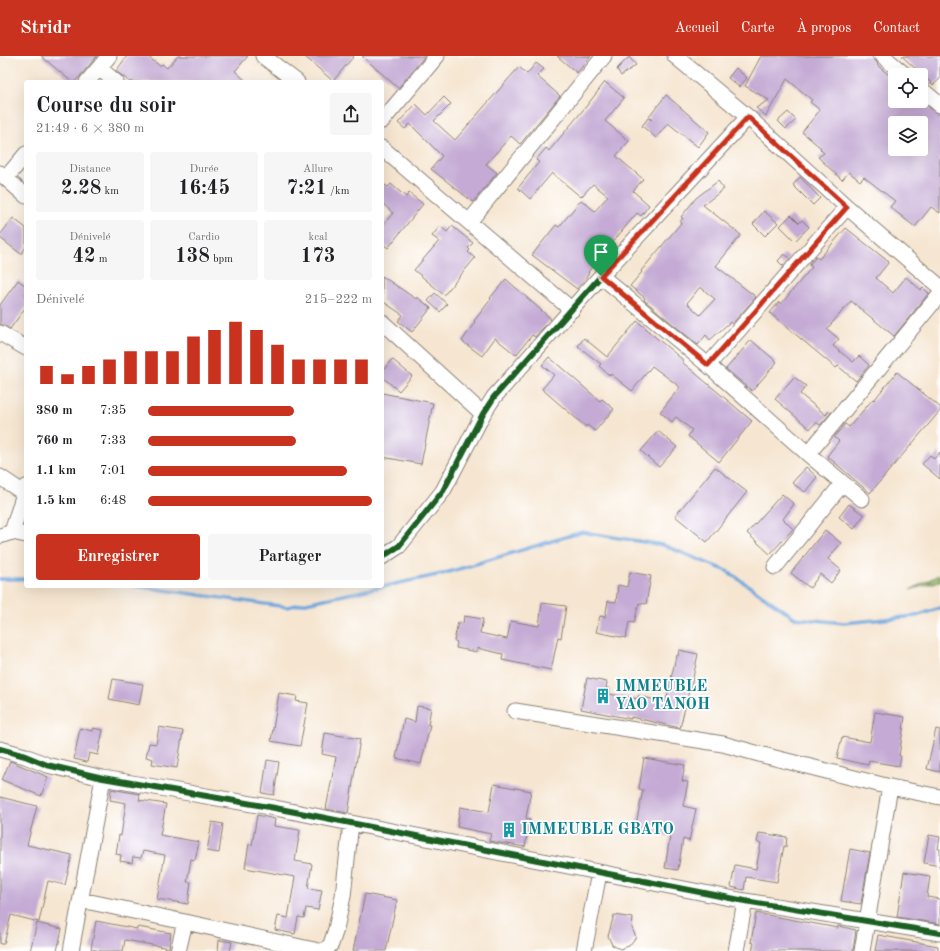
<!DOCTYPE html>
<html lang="fr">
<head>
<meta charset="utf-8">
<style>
  :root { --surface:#fff; --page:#f6f6f6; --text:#202124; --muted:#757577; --accent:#c8321e }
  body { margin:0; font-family:"Old Standard TT",serif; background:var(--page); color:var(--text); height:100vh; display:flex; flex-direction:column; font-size:15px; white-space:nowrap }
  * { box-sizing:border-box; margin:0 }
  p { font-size:13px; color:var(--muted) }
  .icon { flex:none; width:22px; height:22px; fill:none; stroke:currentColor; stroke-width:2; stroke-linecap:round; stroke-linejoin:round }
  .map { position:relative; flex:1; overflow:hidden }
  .sheet { position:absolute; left:24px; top:24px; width:360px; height:508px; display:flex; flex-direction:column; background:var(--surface); border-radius:4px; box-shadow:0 4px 16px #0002 }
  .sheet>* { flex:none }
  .buttons { position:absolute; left:888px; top:12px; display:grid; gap:8px }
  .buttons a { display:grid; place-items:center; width:40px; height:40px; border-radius:4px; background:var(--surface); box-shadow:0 4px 16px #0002; font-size:20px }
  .pin { position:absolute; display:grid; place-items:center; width:34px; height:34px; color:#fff; margin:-41px -17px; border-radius:50% 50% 50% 0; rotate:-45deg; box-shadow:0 0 4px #0007 }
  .pin .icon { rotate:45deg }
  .round { display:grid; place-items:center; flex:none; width:42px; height:42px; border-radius:4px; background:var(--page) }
  .summary { display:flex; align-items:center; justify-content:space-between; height:68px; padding:0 12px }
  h1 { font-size:22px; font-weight:700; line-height:30px }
  .figures { display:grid; grid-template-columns:repeat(3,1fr); gap:6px; height:68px; padding:4px 12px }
  .figures div { display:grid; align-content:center; border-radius:4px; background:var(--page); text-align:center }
  .figures b { font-size:20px; font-weight:700 }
  .figures small { font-size:11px; font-weight:400 }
  .figures p { font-size:11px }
  .chart { height:112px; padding:8px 12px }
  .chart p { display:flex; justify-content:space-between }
  .chart svg { width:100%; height:72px; margin-top:4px; stroke:var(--accent); stroke-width:6 }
  .button { display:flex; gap:8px; margin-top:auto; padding:8px 12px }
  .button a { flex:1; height:46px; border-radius:4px; background:var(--accent); color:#fff; font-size:16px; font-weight:700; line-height:46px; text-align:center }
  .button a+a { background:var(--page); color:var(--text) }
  ul { padding:0 12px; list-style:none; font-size:13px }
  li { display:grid; grid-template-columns:64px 48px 1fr; align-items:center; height:30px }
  li i { height:10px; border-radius:5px; background:var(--accent) }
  header { display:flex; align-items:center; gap:24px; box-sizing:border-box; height:56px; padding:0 20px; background:var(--accent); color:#fff }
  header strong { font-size:19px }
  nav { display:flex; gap:22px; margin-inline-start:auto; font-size:14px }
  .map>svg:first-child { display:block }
  .forest { fill:url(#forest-firs); stroke:#566842 }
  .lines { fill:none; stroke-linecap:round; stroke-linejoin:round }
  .stream { stroke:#6fa7de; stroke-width:3.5 }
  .building { fill:#c4aad4; fill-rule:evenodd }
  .street-casing { stroke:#898176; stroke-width:17 }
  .street { stroke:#fff; stroke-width:15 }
  .cycleway-casing { stroke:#fff; stroke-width:8 }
  .cycleway { stroke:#1b5e20; stroke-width:6 }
  .route-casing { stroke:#fff; stroke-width:8 }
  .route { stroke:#c8321e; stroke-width:5 }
  .labels { text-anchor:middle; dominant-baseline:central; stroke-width:3.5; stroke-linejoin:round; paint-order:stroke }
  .culture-label { font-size:16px; font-weight:bold; fill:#0d838f; stroke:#fff; text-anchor:start }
</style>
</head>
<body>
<header>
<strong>Stridr</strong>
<nav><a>Accueil</a><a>Carte</a><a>À propos</a><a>Contact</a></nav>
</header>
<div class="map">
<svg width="940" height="895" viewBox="0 0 940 895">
  <defs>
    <pattern id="forest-firs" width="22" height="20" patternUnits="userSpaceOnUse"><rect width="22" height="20" fill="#91b368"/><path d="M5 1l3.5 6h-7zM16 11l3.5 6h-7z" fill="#769155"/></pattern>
  </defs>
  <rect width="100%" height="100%" fill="#fff"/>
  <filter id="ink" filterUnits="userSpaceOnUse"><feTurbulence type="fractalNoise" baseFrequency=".025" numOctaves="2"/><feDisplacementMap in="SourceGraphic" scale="8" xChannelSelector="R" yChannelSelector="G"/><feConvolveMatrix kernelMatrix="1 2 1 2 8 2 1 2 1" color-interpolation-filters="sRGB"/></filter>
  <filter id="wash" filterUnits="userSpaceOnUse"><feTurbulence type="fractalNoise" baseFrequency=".012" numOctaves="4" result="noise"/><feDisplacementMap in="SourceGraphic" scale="16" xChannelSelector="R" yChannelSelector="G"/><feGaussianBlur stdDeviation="0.9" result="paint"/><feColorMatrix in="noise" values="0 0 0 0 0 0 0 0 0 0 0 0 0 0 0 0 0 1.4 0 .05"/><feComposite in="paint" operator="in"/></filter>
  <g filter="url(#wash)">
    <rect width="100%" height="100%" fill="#f6e6d1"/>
    <path class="forest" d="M 940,518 L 940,525 L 910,534 Z"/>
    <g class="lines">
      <path class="stream" d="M 0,523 L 26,523
        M 135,530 L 287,551 L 442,518 L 582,476 L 663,489 L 727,515 L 795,562 L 844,567 L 916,560 L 940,552"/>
    </g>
    <g id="blocks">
      <path class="building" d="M 41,0 L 97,0 L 75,26 L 72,26 Z
        M 127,0 L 147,0 L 160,10 L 162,8 L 167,12 L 178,0 L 248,0 L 235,15 L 247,26 L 130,26 L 116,15 Z
        M 304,0 L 354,0 L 333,25 Z
        M 362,0 L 425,0 L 398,32 Z
        M 557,0 L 591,0 L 577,17 Z
        M 761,0 L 871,0 L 878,8 L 877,9 L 895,24 L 895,45 L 921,45 L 940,60 L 940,157 L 931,151 L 915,171 L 890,151 L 895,145 L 864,121 L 860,125 L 849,116 L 842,124 L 818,101 L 824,97 L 820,93 L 821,92 L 802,76 L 820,54 L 810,46 L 812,44 L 787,23 L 766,60 L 756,52 L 769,44 L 745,30 ZM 895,67 L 921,67 L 921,93 L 895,93 Z
        M 902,0 L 940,0 L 940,23 L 933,29 L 921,17 L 920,17 Z
        M 629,1 L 636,9 L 621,20 L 617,13 Z
        M 536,7 L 544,13 L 537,20 L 560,40 L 520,88 L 511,80 L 486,108 L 497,117 L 473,146 L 431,113 L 442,100 L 410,68 L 405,73 L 398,67 L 416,48 L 427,59 L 444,41 L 451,48 L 434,65 L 455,84 L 519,11 L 527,18 Z
        M 736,12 L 747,22 L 739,31 L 728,22 Z
        M 605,26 L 624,42 L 605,65 L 629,85 L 616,100 L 643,123 L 633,135 L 649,149 L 641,160 L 637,157 L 622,175 L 588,216 L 589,217 L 577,233 L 532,199 L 556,169 L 559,171 L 581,144 L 595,155 L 608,140 L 593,128 L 581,141 L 552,117 L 530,143 L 518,132 L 539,106 L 536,104 L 546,92 L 549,95 L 588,48 Z
        M 666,39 L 709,76 L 698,91 L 668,67 L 656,82 L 642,70 L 648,62 L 652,64 L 649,61 Z
        M 788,56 L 796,64 L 786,73 L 778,65 Z
        M 800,121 L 820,142 L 813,149 L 793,129 Z
        M 718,125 L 724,133 L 703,149 L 741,179 L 716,210 L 756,241 L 732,268 L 730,266 L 710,284 L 706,279 L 698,289 L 644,244 L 645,242 L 630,230 L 642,216 L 641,215 L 681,167 L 680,166 L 683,162 L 681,161 L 696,142 ZM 700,231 L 715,243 L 700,259 L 687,247 Z
        M 382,127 L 388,131 L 391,128 L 406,141 L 409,137 L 423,148 L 388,192 L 382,187 L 382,170 L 393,157 L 382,147 Z
        M 764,155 L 778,167 L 765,180 L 753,168 Z
        M 791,159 L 799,167 L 802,164 L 809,171 L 795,185 L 780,170 Z
        M 13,162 L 26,172 L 26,191 L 21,198 L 0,182 L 0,179 Z
        M 440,170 L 447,176 L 452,170 L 473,187 L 468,192 L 470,194 L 468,196 L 475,202 L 444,239 L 414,214 L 439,185 L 432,180 Z
        M 846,172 L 889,206 L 876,222 L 893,237 L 906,221 L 921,234 L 923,232 L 929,237 L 894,280 L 851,245 L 827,273 L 839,283 L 833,290 L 853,306 L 859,300 L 869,309 L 856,325 L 838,310 L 836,312 L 770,257 L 779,246 L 781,248 L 812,211 L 809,209 L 816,201 L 819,203 Z
        M 784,198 L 790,202 L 783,210 L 778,205 Z
        M 382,220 L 416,243 L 417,241 L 431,252 L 412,276 L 398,265 L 403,259 L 382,245 Z
        M 506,223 L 551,263 L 535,281 L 532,279 L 516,299 L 495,282 L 482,300 L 462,285 L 475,266 L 474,265 L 491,243 L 490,242 Z
        M 18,224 L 26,230 L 26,251 L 10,273 L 0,268 L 0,249 Z
        M 435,237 L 447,248 L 440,256 L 428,245 Z
        M 637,265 L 648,274 L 648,275 L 683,304 L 682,306 L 752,365 L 719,406 L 688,380 L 692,374 L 676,361 L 672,366 L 660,356 L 680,331 L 652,310 L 632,335 L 611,318 L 610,320 L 599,310 L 601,308 L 578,290 L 584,282 L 607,301 Z
        M 751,284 L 777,306 L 752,335 L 726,313 Z
        M 549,301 L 600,345 L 602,343 L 614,353 L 595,375 L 587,369 L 586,371 L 542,333 L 554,319 L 542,309 Z
        M 392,303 L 412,320 L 399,335 L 382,321 L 382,316 Z
        M 897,316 L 940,351 L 940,355 L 870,437 L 827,400 L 839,385 L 834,381 L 845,368 L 849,371 L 873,343 L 874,344 Z
        M 794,321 L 806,330 L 800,338 L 826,359 L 829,355 L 831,357 L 820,369 L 816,366 L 810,373 L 775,343 Z
        M 382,337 L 433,347 L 421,408 L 382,401 Z
        M 658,375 L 677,391 L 659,411 L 641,395 Z
        M 940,396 L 940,423 L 922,408 L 930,399 L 934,403 Z
        M 715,411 L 747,436 L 707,486 L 675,460 Z
        M 806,411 L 817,421 L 805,436 L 792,427 Z
        M 782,438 L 794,448 L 783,463 L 793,473 L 770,498 L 747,477 Z
        M 849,448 L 864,459 L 854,473 L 839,461 Z
        M 825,474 L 841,487 L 828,503 L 841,514 L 831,527 L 820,518 L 810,532 L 791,517 Z
        M 630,516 L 651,520 L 646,548 L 639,547 L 634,567 L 629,566 L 626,582 L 596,576 L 600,560 L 605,561 L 608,545 L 616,546 L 618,529 L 627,531 Z
        M 542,547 L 566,550 L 561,582 L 558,581 L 551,614 L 502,604 L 503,598 L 477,592 L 477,596 L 456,592 L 457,586 L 454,585 L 458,566 L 463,568 L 464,560 L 483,563 L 480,577 L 507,583 L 511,565 L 539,570 Z
        M 679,594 L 698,598 L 690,636 L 689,635 L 680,672 L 631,661 L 631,663 L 581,653 L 587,622 L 607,626 L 606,632 L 610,633 L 609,638 L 638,643 L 638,640 L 666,646 L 676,600 L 678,600 Z
        M 113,623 L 143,628 L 139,649 L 109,643 Z
        M 279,637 L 297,640 L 296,645 L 308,647 L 300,690 L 271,685 Z
        M 417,650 L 431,652 L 428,669 L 430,669 L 421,708 L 396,702 L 404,663 L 415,666 Z
        M 875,656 L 905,661 L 899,700 L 901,700 L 899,710 L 869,705 L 868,709 L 837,702 L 842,681 L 870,686 Z
        M 159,671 L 183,675 L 177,712 L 152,708 L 153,703 L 146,701 L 149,687 L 156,688 Z
        M 80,672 L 92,675 L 93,672 L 103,674 L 98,699 L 89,697 L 87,706 L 74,703 Z
        M 936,673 L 940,674 L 940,716 L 927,713 Z
        M 325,677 L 360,683 L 348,757 L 326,753 L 336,701 L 322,698 Z
        M 644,702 L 685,709 L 682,725 L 688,726 L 683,750 L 696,753 L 689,785 L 683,783 L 678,814 L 665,812 L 670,780 L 635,773 L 643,734 L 639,733 Z
        M 267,704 L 279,706 L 274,739 L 262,737 Z
        M 10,705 L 48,721 L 41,740 L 2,724 Z
        M 494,728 L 531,735 L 526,762 L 530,763 L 525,791 L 489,785 L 491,778 L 457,771 L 460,751 L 489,756 Z
        M 111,733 L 140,738 L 139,744 L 166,748 L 160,779 L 199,786 L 195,804 L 191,803 L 187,826 L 191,826 L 188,848 L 157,843 L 165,799 L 143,795 L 141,802 L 133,801 L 132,807 L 120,805 L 121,799 L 116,798 L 119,779 L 121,780 L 126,747 L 110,744 Z
        M 0,741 L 37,750 L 27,789 L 72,799 L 65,829 L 48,825 L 39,866 L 11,859 L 4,888 L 0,888 Z
        M 257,759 L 275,763 L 274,770 L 300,774 L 295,805 L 312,808 L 308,832 L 322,834 L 318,854 L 306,852 L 304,862 L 298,861 L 295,878 L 275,874 L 278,860 L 288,862 L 295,821 L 245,812 L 249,788 L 252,789 Z
        M 212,766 L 223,768 L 219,797 L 207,795 Z
        M 759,777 L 787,781 L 786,791 L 784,790 L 777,826 L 746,821 L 744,834 L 731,831 L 735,809 L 756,813 L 761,787 L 757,786 Z
        M 929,779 L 940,781 L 938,793 L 940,793 L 940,810 L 924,807 Z
        M 850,793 L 870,797 L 861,848 L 841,845 Z
        M 904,816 L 930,820 L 927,841 L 940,843 L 940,868 L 897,861 Z
        M 365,838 L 397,844 L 386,895 L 353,895 Z
        M 756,857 L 838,872 L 838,870 L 856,874 L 853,895 L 752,895 L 754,887 L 751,886 Z
        M 614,859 L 633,862 L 632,872 L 636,881 L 629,890 L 620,893 L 612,889 L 608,880 Z
        M 96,865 L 137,873 L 138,871 L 171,877 L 169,892 L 125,884 L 123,895 L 102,895 L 91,893 Z
        M 37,867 L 62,873 L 57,895 L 30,895 Z
        M 878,879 L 938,890 L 938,895 L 875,895 Z
        M 219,884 L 232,886 L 230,895 L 218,895 Z"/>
    </g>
  </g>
  <g filter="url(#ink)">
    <use href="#blocks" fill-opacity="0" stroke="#898176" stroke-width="1"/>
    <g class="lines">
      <defs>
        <path id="street" d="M 263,0 L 297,26
          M 675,0 L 748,61 L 847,151 L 940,231
          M 883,0 L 905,19
          M 99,12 L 116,26
          M 87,26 L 109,0
          M 921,33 L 940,49
          M 382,65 L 437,0
          M 382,92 L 572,254
          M 0,117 L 26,140
          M 6,122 L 26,98
          M 469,166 L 604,0
          M 601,220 L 708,309 L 808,398 L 862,443
          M 382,266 L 483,358
          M 0,277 L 26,292
          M 708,309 L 847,151
          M 808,398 L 940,238
          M 0,421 L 24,437
          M 12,476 L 26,431
          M 0,480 L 12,476 L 26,479
          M 382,501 L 399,490 L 443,435 L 483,358 L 494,341 L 601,220 L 748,61
          M 775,511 L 843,427
          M 515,655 L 723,688 L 763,699 L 890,731 L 940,741
          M 0,693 L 25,700 L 47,709 L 103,722 L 275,752 L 745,845 L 940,877
          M 81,844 L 185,866
          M 71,895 L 103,722
          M 178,895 L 185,866 L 319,895
          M 320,895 L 326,894 L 331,888 L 336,873 L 343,840 L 351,767
          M 584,895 L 599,817
          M 736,895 L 745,845
          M 862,895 L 890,731"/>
      </defs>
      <use href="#street" class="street-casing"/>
      <use href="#street" class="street"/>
      <defs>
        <path id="cycleway" d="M 382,501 L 399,490 L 443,435 L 483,358 L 494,341 L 601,220 L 748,61
          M 0,693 L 25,700 L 47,709 L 103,722 L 275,752 L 745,845 L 940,877"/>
      </defs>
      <use href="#cycleway" class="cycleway-casing"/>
      <use href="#cycleway" class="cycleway"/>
    </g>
  </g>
  <g class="lines" filter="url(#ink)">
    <defs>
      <path id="route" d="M 748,61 L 847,151 L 708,309 L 601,220 Z"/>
    </defs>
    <use href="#route" class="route-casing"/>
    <use href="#route" class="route"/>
  </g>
  <defs>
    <symbol id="building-bare" viewBox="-9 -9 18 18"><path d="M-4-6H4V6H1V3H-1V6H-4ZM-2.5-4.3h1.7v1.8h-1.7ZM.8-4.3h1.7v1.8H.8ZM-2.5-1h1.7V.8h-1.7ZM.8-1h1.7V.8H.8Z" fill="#0f9aa8" stroke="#fff" stroke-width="2.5" paint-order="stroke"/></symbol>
  </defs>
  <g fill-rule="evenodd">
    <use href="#building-bare" x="592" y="629" width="22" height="22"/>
    <use href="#building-bare" x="498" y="763" width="22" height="22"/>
  </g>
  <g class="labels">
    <g class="culture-label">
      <text x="615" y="631">IMMEUBLE<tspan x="615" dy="18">YAO TANOH</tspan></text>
      <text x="521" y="774">IMMEUBLE GBATO</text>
    </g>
  </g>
</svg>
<div class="buttons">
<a><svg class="icon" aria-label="locate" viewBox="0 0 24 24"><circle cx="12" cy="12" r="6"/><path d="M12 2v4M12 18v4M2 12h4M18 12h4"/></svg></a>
<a><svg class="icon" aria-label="layers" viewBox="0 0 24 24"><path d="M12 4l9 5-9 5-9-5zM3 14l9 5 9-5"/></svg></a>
</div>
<div class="pin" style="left:601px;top:220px;background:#1e9e55"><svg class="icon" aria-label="arrive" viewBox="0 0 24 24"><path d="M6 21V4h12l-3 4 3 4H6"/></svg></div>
<section class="sheet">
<div class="summary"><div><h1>Course du soir</h1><p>21:49 · 6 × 380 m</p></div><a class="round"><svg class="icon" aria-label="share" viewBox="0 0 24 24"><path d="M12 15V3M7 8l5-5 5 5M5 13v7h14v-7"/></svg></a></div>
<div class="figures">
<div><p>Distance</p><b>2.28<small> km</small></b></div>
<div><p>Durée</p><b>16:45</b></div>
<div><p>Allure</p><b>7:21<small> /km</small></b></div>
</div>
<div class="figures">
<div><p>Dénivelé</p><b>42<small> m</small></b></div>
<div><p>Cardio</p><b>138<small> bpm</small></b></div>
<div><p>kcal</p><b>173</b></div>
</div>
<div class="chart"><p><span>Dénivelé</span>215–222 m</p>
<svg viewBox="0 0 160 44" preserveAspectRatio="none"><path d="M5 44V33M15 44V38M25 44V33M35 44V29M45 44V24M55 44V24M65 44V24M75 44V15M85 44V11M95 44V6M105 44V11M115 44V20M125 44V29M135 44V29M145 44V29M155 44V29"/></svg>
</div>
<ul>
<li><b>380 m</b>7:35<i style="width:65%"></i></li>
<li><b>760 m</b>7:33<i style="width:66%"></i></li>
<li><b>1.1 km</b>7:01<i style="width:89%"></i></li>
<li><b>1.5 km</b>6:48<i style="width:100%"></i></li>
</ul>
<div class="button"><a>Enregistrer</a><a>Partager</a></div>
</section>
</div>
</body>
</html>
